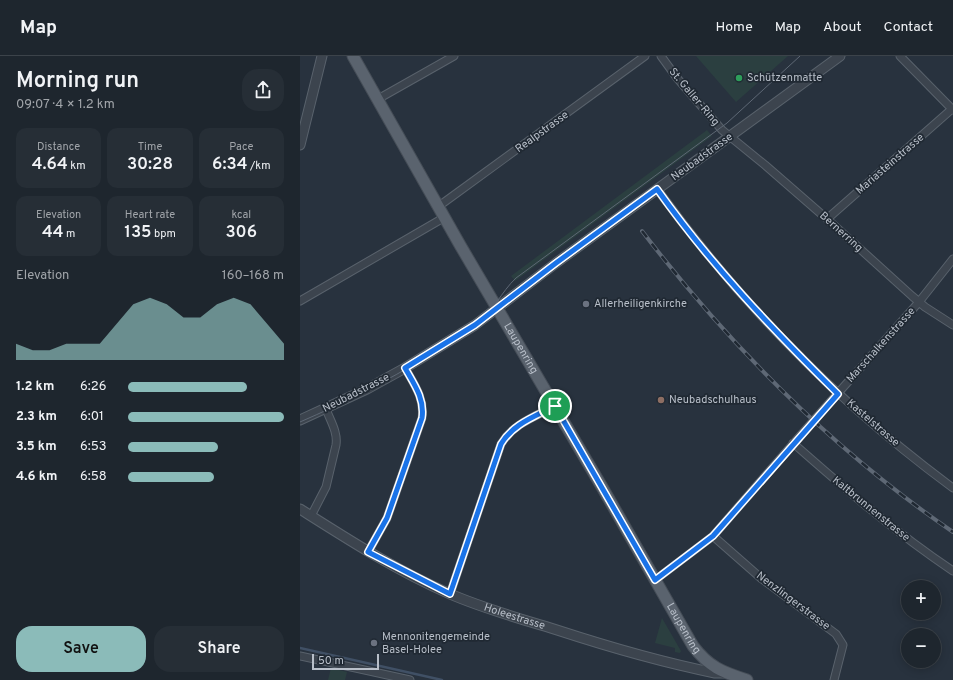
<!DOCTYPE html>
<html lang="en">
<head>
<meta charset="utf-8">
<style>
  :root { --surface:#1e262e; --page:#262e36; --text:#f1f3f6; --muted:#a1a5aa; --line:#3c434a; --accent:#8bbbb9 }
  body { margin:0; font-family:Overpass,sans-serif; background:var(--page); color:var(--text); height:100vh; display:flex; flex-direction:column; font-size:15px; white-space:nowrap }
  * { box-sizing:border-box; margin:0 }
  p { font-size:13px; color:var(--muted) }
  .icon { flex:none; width:22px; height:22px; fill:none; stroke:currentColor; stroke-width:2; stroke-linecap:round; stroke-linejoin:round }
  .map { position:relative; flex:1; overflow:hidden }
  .panel { display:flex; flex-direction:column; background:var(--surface); width:300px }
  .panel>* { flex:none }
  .controls { position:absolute; left:601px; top:524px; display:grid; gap:8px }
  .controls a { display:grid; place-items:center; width:40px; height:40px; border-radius:50%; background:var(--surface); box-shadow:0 2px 10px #0003,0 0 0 1px var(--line); font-size:20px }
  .scale { position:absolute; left:12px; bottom:10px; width:67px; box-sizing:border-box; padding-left:4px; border:2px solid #b8bfc9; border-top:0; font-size:11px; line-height:14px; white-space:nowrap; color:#b8bfc9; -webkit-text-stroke:3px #202933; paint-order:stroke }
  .pin { position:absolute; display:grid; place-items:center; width:34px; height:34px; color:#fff; margin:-17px; border:2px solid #fff; border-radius:50%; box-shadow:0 1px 4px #0007 }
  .round { display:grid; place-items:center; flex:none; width:42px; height:42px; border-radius:16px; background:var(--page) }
  .headline { display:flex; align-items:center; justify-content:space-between; height:68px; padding:0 16px }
  h1 { font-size:22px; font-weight:600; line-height:30px }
  .figures { display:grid; grid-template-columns:repeat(3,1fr); gap:6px; height:68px; padding:4px 16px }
  .figures div { display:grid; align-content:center; border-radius:10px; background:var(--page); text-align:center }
  .figures b { font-size:17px; font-weight:600 }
  .figures small { font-size:11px; font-weight:400 }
  .figures p { font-size:11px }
  .chart { height:112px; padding:8px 16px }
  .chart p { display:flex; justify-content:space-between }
  .chart svg { width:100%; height:72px; margin-top:4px; fill:var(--accent); opacity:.7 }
  .primary-button { display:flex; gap:8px; margin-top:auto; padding:8px 16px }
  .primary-button a { flex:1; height:46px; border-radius:16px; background:var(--accent); color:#111; font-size:16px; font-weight:600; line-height:46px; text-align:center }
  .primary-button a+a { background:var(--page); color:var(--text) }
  ul { padding:0 16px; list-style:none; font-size:13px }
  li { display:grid; grid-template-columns:64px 48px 1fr; align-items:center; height:30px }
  li i { height:10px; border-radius:5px; background:var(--accent) }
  header { display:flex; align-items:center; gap:24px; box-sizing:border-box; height:56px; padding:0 20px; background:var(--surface); border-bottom:1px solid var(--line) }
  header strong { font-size:19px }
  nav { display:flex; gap:22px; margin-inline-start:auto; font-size:14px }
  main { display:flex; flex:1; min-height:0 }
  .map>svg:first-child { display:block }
  .green { fill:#2b3f40 }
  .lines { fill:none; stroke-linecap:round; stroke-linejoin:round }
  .stream { stroke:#405065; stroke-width:2.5 }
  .minor-casing { stroke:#59626c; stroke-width:9 }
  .tertiary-casing { stroke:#59626c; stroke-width:11 }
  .primary-casing { stroke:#454d57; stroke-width:13 }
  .minor { stroke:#3c444e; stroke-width:7 }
  .tertiary { stroke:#3c444e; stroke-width:9 }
  .primary { stroke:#5a636e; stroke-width:11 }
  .tram { stroke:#5e6875; stroke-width:1 }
  .rail-casing { stroke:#5e6875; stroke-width:4 }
  .rail { stroke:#202933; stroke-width:2.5; stroke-dasharray:8; stroke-linecap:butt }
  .minor-bridge-casing { stroke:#59626c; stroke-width:9; stroke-linecap:butt }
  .minor-bridge { stroke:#3c444e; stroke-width:7 }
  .route-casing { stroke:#fff; stroke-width:8 }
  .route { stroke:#1a73e8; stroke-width:5 }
  .leisure-dot { fill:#2e9e5b; stroke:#202933; stroke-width:1.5 }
  .worship-dot { fill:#6b7280; stroke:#202933; stroke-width:1.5 }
  .education-dot { fill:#8d6e63; stroke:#202933; stroke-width:1.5 }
  .labels { text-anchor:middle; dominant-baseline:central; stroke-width:3.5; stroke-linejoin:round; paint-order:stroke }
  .poi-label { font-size:11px; fill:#b8bfc9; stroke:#202933; text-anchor:start }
  .street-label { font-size:11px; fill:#b8bfc9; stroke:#202933 }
</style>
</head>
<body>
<header>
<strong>Map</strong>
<nav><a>Home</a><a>Map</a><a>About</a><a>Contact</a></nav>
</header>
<main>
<section class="panel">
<div class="headline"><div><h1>Morning run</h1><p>09:07 · 4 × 1.2 km</p></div><a class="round"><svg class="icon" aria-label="share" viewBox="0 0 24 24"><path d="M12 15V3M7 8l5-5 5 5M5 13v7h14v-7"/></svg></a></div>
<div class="figures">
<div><p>Distance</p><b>4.64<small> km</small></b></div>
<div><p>Time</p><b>30:28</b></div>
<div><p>Pace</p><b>6:34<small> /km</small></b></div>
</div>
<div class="figures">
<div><p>Elevation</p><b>44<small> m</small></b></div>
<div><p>Heart rate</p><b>135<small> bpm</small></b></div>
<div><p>kcal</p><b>306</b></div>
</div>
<div class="chart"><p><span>Elevation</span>160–168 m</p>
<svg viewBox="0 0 160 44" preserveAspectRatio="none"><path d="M0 44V34L10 38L20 38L30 34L40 34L50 34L60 22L70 10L80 6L90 10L100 18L110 18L120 10L130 6L140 10L150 22L160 34V44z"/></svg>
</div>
<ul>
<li><b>1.2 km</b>6:26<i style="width:76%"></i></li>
<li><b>2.3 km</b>6:01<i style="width:100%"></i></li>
<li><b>3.5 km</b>6:53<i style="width:58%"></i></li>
<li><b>4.6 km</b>6:58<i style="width:55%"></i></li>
</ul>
<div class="primary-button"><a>Save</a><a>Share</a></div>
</section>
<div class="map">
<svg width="653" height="624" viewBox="0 0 653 624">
  <rect width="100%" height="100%" fill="#28323e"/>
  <path class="green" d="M 396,0 L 488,0 L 436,46 Z
    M 407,74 L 412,80 L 215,225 L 211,220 Z
    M 362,562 L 381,595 L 380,597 L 375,596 L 375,592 L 355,587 Z
    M 31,612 L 47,616 L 45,624 L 28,624 Z"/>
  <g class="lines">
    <path class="stream" d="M 0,592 L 142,624"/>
    <defs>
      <path id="minor" d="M 361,0 L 377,22 L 422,74 L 465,109 L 527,163 L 612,240 L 625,251 L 653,269
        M 600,0 L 653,54
        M 78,43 L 154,0
        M 357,133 C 440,247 539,348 653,432
        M 139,150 L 345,0
        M 527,163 L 652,53
        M 0,245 L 145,161
        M 531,345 L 619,246 L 653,203
        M 493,387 C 544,432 596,477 653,515
        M 11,460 L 26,431 L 36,389 C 38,376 30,364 26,353
        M 413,480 L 462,523 L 536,578 L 543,589 L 534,624
        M 68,496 L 87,462 L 122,362 C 125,343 114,328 105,312
        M 355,524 L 413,480 L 500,380
        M 150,538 L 201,388 C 213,368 234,361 255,350
        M 0,600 L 110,624"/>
      <g id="tertiary">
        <path d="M 0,89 L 22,0"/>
        <path d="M 0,364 L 67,333 L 105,312 L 175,269 L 256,207 L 540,0"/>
        <path id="s1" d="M 0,453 C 49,484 97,515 150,538 C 185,553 221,563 257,574 C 309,591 361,606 415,617 L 424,617"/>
      </g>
      <g id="primary">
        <path id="s2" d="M 53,0 L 160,189 L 302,431 L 393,590 C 409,611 422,616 447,624"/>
      </g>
    </defs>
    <use href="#minor" class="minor-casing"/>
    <use href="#tertiary" class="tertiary-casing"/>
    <use href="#primary" class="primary-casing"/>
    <use href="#minor" class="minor"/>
    <use href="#tertiary" class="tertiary"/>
    <use href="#primary" class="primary"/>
    <path class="tram" d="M 0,366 C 44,347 87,325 128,300 C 145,291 163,281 177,269 C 193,256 201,236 216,222 L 427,67 L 500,0"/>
    <defs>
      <path id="rail" d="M 342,175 C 430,290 533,394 653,476"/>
    </defs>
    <use href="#rail" class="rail-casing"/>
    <use href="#rail" class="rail"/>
    <defs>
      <path id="minor-bridge" d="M 500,380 L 531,345"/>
    </defs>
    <use href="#minor-bridge" class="minor-bridge-casing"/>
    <use href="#minor-bridge" class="minor-bridge"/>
  </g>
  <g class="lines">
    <defs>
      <path id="route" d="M 357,133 C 411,209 472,273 538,338 L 413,480 L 355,524 L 255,350 C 234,361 213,368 201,388 L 150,538 L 68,496 L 87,462 L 122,362 C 125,343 114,328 105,312 L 175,269 L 256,207 Z"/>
    </defs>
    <use href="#route" class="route-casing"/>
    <use href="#route" class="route"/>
  </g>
  <circle class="leisure-dot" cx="439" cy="22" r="4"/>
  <g class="worship-dot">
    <circle cx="286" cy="248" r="4"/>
    <circle cx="74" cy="587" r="4"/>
  </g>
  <circle class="education-dot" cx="361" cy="344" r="4"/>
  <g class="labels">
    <g class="poi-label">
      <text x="447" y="22">Schützenmatte</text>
      <text x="294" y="248">Allerheiligenkirche</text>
      <text x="369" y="344">Neubadschulhaus</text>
      <text x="82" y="581">Mennonitengemeinde<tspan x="82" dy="13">Basel-Holee</tspan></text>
    </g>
    <g class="street-label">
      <text transform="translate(394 41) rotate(50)">St. Galler-Ring</text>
      <text transform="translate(242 76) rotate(-36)">Realpstrasse</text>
      <text transform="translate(402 101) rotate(-36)">Neubadstrasse</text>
      <text transform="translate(590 108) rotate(-41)">Mariasteinstrasse</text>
      <text transform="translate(541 176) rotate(42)">Bernerring</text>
      <text transform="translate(581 289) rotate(-48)">Marschalkenstrasse</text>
      <text stroke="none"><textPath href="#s2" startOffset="337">Laupenring</textPath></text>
      <text transform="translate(56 337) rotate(-27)">Neubadstrasse</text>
      <text transform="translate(573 367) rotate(41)">Kastelstrasse</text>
      <text transform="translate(571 453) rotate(39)">Kaltbrunnenstrasse</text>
      <text transform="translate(493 545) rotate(37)">Nenzlingerstrasse</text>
      <text stroke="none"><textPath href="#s1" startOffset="241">Holeestrasse</textPath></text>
      <text stroke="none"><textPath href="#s2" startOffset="661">Laupenring</textPath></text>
    </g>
  </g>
</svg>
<div class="controls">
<a>+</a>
<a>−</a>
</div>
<div class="scale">50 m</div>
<div class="pin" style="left:255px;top:350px;background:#1e9e55"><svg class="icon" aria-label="arrive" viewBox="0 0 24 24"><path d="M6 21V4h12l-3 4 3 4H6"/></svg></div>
</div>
</main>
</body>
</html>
